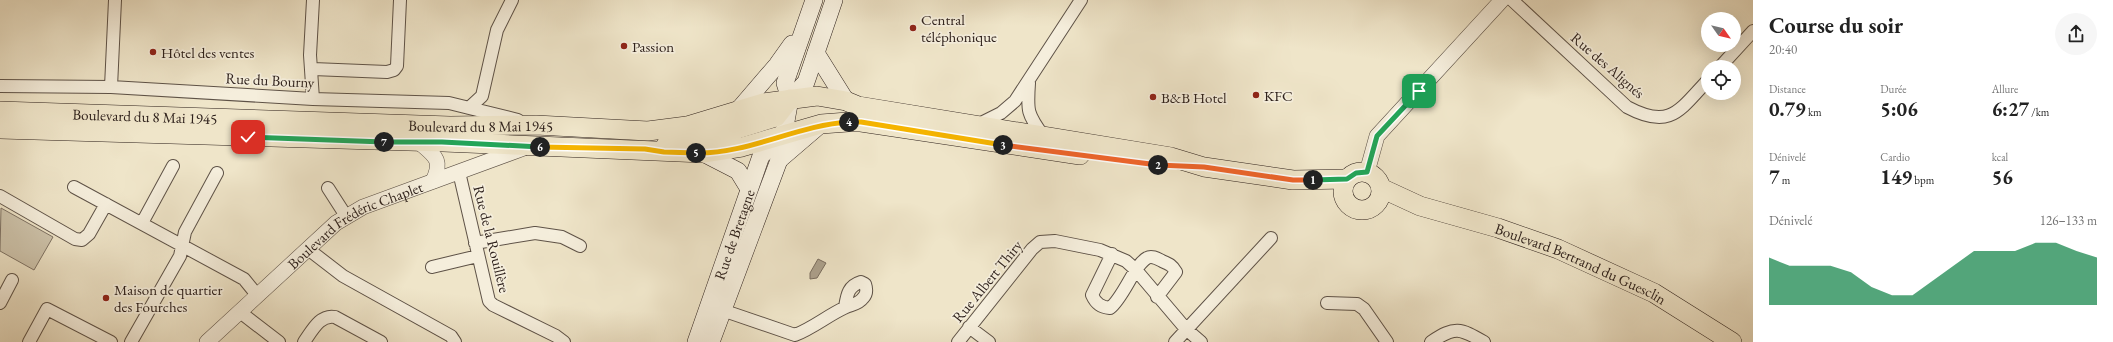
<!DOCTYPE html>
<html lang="fr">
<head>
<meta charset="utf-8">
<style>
  :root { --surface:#fff; --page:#f6f6f6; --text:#222; --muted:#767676; --accent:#0b8043 }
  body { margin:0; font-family:"EB Garamond",serif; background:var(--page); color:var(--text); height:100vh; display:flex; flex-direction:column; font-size:15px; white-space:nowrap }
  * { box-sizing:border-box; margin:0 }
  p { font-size:13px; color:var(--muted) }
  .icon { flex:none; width:22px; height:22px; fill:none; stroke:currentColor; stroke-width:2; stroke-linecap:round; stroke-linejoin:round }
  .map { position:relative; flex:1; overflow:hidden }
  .details { display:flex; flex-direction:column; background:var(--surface); width:360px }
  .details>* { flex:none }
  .needle { width:26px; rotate:124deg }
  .controls { position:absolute; left:1701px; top:12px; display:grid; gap:8px }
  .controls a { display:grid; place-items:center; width:40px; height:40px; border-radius:50%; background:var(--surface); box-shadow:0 4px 16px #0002; font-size:20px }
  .pin { position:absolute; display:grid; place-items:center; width:34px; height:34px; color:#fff; margin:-17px; border-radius:8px; box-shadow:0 2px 6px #0006 }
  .km { position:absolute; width:20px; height:20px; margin:-10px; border-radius:50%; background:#222; color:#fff; font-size:11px; line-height:20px; text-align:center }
  .round { display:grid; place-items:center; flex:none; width:42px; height:42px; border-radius:21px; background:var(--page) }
  .overview { display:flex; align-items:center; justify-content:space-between; height:68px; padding:0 16px }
  h1 { font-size:22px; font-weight:700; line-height:30px }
  .figures { display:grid; grid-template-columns:repeat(3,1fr); gap:6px; height:68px; padding:4px 16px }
  .figures div { display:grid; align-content:center }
  .figures b { font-size:20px; font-weight:700 }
  .figures small { font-size:11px; font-weight:400 }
  .figures p { font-size:11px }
  .chart { height:112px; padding:8px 16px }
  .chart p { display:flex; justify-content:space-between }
  .chart svg { width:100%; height:72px; margin-top:4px; fill:var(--accent); opacity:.7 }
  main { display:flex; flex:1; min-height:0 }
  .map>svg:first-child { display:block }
  .green { fill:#cec4ac; stroke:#7e7264 }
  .water { fill:#ada28e; stroke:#7a6e60 }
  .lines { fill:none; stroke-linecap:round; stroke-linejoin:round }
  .minor-casing { stroke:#5e5247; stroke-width:14 }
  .tertiary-casing { stroke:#5e5247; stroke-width:16 }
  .secondary-casing { stroke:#2e211c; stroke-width:18 }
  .primary-casing { stroke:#2e211c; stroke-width:20 }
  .minor { stroke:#f5eedc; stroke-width:12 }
  .tertiary { stroke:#f5eedc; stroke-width:15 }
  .secondary { stroke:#f5eedc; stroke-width:17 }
  .primary { stroke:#efe5c9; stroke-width:19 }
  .split-1-casing { stroke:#fff; stroke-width:8 }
  .split-2-casing { stroke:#fff; stroke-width:8 }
  .split-3-casing { stroke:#fff; stroke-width:8 }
  .split-4-casing { stroke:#fff; stroke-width:8 }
  .split-5-casing { stroke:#fff; stroke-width:8 }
  .split-6-casing { stroke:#fff; stroke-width:8 }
  .split-7-casing { stroke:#fff; stroke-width:8 }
  .split-8-casing { stroke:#fff; stroke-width:8 }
  .split-1 { stroke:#22a559; stroke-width:5 }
  .split-2 { stroke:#f0652b; stroke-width:5 }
  .split-3 { stroke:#f0652b; stroke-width:5 }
  .split-4 { stroke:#f5b400; stroke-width:5 }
  .split-5 { stroke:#f5b400; stroke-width:5 }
  .split-6 { stroke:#f5b400; stroke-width:5 }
  .split-7 { stroke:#22a559; stroke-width:5 }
  .split-8 { stroke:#22a559; stroke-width:5 }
  .poi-dot { fill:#8f2418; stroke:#f5eedc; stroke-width:1.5 }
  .labels { text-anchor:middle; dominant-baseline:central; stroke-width:3.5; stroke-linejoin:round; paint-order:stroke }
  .poi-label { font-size:15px; fill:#2e211c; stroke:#f5eedc; text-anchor:start }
  .street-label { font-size:15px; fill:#2e211c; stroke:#f5eedc }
</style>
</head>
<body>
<main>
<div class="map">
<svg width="1753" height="342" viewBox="0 0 1753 342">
  <rect width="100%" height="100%" fill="#efe5c9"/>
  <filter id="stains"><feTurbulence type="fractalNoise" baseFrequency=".005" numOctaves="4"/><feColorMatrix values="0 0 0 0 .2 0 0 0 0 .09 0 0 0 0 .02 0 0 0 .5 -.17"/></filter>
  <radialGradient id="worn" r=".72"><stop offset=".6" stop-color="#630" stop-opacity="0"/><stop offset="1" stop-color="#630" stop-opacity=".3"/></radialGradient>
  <path class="green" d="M 1,208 L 53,237 L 34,270 L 0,251 Z"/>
  <path class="water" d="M 818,259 L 826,263 L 817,278 L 810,279 L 810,273 Z"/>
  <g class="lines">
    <defs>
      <path id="minor" d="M 313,0 L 310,55 L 313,99
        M 1512,0 L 1627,107 C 1670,130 1679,111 1708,80
        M 1720,67 L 1753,31
        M 313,69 L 387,72 L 394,70 L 397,66 L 400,0
        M 1029,83 C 1027,111 1027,114 1044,137
        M 0,86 L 111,87 L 313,99 L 449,103 L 518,120
        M 111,87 L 115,0
        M 469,108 L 482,96 L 497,30 L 512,0
        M 977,125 L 1001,113 L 1015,101 L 1081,0
        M 459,172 L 489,301 L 493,305 L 556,336 L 564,342
        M 74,187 L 244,279 L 257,295
        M 328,188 L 346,216
        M 0,196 L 75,239 L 82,240 L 89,234 L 106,204
        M 142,223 L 173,166
        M 475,243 L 535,233 L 562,237 L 580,246
        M 308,249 L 343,276 L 451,336 L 455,342
        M 1112,254 L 1092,295 C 1096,304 1101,307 1110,308 C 1124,297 1134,265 1147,258 C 1152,255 1158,259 1162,261 C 1169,264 1172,265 1176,272 L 1157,297
        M 432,267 L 478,256
        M 0,303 L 12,280
        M 1327,303 L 1357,304 L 1364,309 L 1387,342
        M 722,310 L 795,335 C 813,328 827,316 844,308 C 851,304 858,305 863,298 C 867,294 867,290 865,284 L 861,282 C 848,286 847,295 845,307
        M 240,312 L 279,342
        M 969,327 L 989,342
        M 29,342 L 47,309 L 111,342
        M 131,342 L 180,256 L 185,232 L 217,173
        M 304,342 C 312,331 320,314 335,317 L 381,342
        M 958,342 L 1032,249 L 1040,242 L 1055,241 L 1100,250 L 1126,261 L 1136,270 L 1186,329 L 1201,342
        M 1175,342 L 1271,238
        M 1431,342 C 1455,326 1460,328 1484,342"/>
      <g id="tertiary">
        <path d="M 420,143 C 435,156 443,160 433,181"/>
        <path d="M 1367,172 L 1377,136 L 1502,0"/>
        <path id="s1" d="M 207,342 L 336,223 L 363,207 L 524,148"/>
      </g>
      <g id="secondary">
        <path d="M 816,53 L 846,101"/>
        <path d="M 790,99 L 806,82 L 834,0"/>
        <path d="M 746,112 L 740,108 L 777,65 L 792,44"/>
        <path d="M 703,153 L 738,171 L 749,189"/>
        <path d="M 779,160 L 821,124"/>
        <path id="s2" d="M 696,342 L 761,156 L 783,135"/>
        <path d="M 711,342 L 779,160 L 790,99 L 785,83 L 814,0"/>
      </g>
      <g id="primary">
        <path id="s3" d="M 0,111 L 450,126 L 536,125 L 648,131 L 687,126 L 763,103 L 817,96 L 846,101 L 858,106 L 1171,157 L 1204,167 L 1293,180 L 1347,179"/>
        <path d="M 0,129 L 443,142 L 703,153 L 742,147 L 821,124 L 848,122 L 861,122 L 1080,155"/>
        <path d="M 666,145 L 728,132 L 776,117 L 790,99"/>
        <circle cx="1362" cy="191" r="19"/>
        <path id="s4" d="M 1381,188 L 1420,206 L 1498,228 L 1558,249 L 1654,293 L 1732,342"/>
      </g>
    </defs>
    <use href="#minor" class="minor-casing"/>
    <use href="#tertiary" class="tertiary-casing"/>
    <use href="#secondary" class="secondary-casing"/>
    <use href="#primary" class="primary-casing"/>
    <use href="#minor" class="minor"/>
    <use href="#tertiary" class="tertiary"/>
    <use href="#secondary" class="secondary"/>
    <use href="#primary" class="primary"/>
  </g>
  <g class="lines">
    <defs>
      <path id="split-1" d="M 1313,180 L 1347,179 L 1356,173 L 1367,172 L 1377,136 L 1419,91"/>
      <path id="split-2" d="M 1158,165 L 1204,167 L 1293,180 L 1313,180"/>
      <path id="split-3" d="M 1003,145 L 1158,165"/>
      <path id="split-4" d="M 849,122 L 861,122 L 1003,145"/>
      <path id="split-5" d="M 696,153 C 749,154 797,125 849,122"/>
      <path id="split-6" d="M 540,147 L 645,149 L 664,152 L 696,153"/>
      <path id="split-7" d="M 384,142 L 442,142 L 540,147"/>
      <path id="split-8" d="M 248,137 L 384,142"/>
    </defs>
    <use href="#split-1" class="split-1-casing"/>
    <use href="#split-2" class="split-2-casing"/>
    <use href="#split-3" class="split-3-casing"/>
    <use href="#split-4" class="split-4-casing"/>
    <use href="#split-5" class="split-5-casing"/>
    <use href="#split-6" class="split-6-casing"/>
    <use href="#split-7" class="split-7-casing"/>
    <use href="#split-8" class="split-8-casing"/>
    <use href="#split-1" class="split-1"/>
    <use href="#split-2" class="split-2"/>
    <use href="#split-3" class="split-3"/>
    <use href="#split-4" class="split-4"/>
    <use href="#split-5" class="split-5"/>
    <use href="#split-6" class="split-6"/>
    <use href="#split-7" class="split-7"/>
    <use href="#split-8" class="split-8"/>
  </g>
  <g class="poi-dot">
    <circle cx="913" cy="28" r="4"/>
    <circle cx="624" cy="46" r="4"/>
    <circle cx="153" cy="52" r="4"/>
    <circle cx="1256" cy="95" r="4"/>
    <circle cx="1153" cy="97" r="4"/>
    <circle cx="106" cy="298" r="4"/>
  </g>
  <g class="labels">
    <g class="poi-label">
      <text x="921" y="19">Central<tspan x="921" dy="17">téléphonique</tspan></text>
      <text x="632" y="46">Passion</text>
      <text x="161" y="52">Hôtel des ventes</text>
      <text x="1264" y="95">KFC</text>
      <text x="1161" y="97">B&amp;B Hotel</text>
      <text x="114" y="289">Maison de quartier<tspan x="114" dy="17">des Fourches</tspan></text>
    </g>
    <g class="street-label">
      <text transform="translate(1608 65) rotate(41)">Rue des Alignés</text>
      <text transform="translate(270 80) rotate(3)">Rue du Bourny</text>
      <text stroke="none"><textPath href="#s3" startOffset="145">Boulevard du 8 Mai 1945</textPath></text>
      <text stroke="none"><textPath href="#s3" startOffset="481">Boulevard du 8 Mai 1945</textPath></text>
      <text stroke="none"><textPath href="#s1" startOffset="191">Boulevard Frédéric Chaplet</textPath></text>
      <text stroke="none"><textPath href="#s2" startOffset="114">Rue de Bretagne</textPath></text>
      <text transform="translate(492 239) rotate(76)">Rue de la Rouillère</text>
      <text stroke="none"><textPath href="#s4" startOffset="214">Boulevard Bertrand du Guesclin</textPath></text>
      <text transform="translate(987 281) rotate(-51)">Rue Albert Thiry</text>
    </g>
  </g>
  <rect width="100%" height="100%" filter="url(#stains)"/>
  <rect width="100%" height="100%" fill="url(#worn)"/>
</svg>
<div class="controls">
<a><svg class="needle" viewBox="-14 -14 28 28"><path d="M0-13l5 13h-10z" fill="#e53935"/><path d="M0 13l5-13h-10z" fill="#767676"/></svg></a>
<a><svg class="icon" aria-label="locate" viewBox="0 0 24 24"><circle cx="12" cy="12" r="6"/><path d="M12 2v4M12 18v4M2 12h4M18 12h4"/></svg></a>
</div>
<div class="pin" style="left:1419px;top:91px;background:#1e9e55"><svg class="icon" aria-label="arrive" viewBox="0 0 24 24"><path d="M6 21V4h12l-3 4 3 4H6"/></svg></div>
<div class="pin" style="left:248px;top:137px;background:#d93025"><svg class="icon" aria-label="check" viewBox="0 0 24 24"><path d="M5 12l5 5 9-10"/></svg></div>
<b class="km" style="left:1313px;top:180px">1</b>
<b class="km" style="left:1158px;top:165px">2</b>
<b class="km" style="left:1003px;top:145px">3</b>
<b class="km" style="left:849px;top:122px">4</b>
<b class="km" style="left:696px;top:153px">5</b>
<b class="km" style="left:540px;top:147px">6</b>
<b class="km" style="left:384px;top:142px">7</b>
</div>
<section class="details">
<div class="overview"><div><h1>Course du soir</h1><p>20:40</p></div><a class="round"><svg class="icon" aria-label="share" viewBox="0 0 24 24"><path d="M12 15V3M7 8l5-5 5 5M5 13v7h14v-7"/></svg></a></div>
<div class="figures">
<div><p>Distance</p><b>0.79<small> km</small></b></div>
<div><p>Durée</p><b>5:06</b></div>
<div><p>Allure</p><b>6:27<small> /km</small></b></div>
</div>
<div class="figures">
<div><p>Dénivelé</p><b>7<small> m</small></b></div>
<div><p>Cardio</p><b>149<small> bpm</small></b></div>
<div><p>kcal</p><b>56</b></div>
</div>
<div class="chart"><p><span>Dénivelé</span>126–133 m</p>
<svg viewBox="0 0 160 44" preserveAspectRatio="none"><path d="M0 44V15L10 20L20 20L30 20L40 24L50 33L60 38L70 38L80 29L90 20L100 11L110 11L120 11L130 6L140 6L150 11L160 15V44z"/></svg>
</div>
</section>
</main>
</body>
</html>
